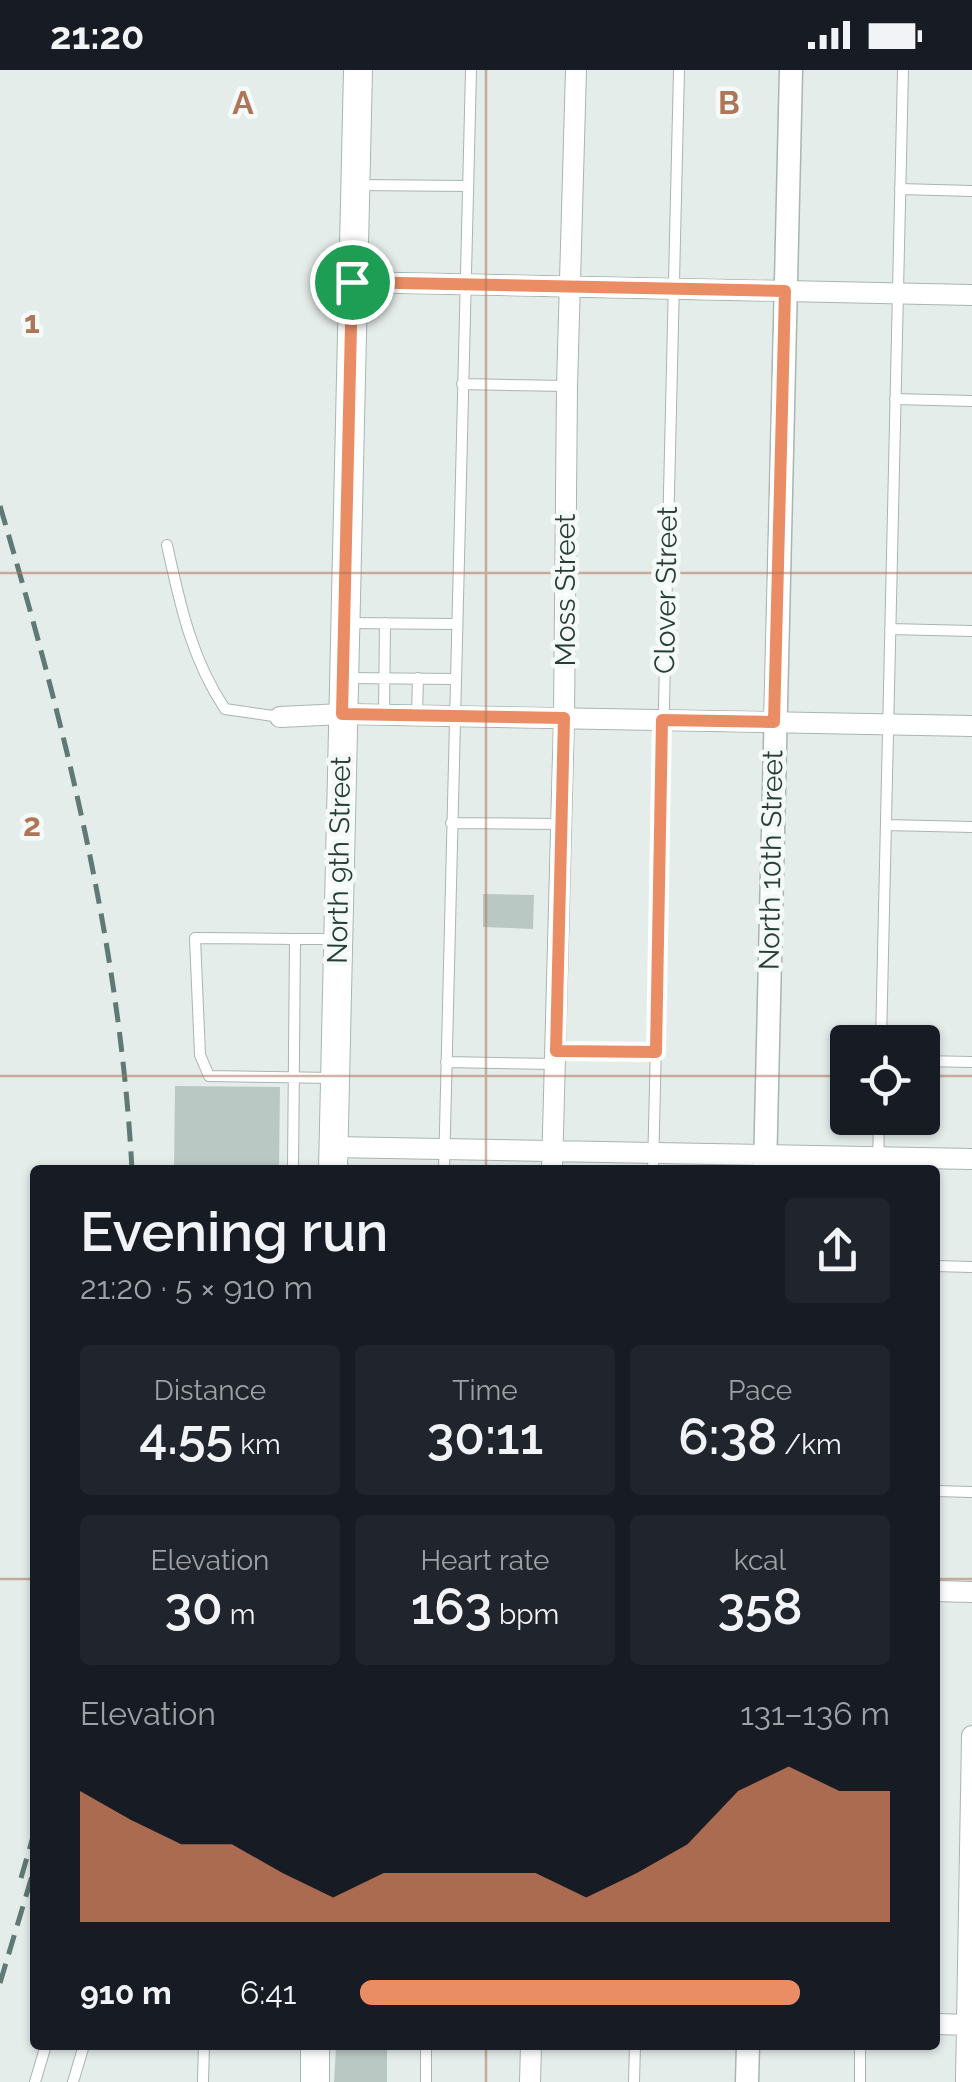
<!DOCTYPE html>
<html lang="en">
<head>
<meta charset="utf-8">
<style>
  :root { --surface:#171b24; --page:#20242c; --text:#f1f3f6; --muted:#9ea1a6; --accent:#ea8d65 }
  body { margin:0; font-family:Raleway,sans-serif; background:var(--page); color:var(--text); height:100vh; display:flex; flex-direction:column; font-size:38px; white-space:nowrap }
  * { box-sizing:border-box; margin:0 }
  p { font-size:32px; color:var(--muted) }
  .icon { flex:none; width:55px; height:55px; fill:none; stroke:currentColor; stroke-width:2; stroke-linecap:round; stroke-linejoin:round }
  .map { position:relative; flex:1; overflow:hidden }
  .side { position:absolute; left:30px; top:1095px; width:910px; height:885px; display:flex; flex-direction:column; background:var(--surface); border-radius:10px; box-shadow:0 2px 8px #0004 }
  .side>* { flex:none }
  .fabs { position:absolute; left:830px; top:955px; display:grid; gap:20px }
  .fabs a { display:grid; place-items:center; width:110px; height:110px; border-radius:10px; background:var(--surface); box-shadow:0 2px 8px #0004; font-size:50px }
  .pin { position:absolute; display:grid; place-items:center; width:85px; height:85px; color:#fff; margin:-42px; border:5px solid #fff; border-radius:50%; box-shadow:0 2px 10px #0007 }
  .round { display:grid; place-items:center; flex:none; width:105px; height:105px; border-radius:10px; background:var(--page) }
  .headline { display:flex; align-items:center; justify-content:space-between; height:170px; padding:0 50px }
  h1 { font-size:55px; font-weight:600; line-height:75px }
  .figures { display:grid; grid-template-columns:repeat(3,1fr); gap:15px; height:170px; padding:10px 50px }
  .figures div { display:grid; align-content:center; border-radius:10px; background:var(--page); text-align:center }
  .figures b { font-size:50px; font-weight:600 }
  .figures small { font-size:28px; font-weight:400 }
  .figures p { font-size:28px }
  .chart { height:280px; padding:20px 50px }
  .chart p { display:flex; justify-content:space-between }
  .chart svg { width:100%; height:180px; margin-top:10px; fill:var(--accent); opacity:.7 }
  ul { padding:0 50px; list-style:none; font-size:32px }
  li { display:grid; grid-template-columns:160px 120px 1fr; align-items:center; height:75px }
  li i { height:25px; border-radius:12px; background:var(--accent) }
  .status { display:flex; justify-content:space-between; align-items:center; height:70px; padding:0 50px; background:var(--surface); direction:ltr }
  .status svg { height:28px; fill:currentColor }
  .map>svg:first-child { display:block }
  .building { fill:#bac8c3 }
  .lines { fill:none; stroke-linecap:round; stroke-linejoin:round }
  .service-casing { stroke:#a8b5b1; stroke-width:12 }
  .minor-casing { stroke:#a8b5b1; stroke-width:22 }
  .tertiary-casing { stroke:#a8b5b1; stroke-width:25 }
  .secondary-casing { stroke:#a3b8b2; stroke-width:30 }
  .service { stroke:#fff; stroke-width:10 }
  .minor { stroke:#fff; stroke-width:20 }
  .tertiary { stroke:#fff; stroke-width:22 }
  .secondary { stroke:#fff; stroke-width:28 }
  .rail { stroke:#5f7974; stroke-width:5; stroke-dasharray:20 10; stroke-linecap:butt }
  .route-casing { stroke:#fff; stroke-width:20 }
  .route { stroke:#ea8d65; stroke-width:12 }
  .grid { fill:none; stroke:#af7558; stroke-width:2.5; stroke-opacity:0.55 }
  .labels { text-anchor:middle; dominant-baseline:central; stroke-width:9; stroke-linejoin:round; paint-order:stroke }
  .street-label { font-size:28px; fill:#253e38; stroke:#f5faf8 }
  .grid-label { font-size:32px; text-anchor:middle; font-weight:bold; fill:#af7558; stroke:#f5faf8; stroke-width:9; stroke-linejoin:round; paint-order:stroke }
</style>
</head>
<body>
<div class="status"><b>21:20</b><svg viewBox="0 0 49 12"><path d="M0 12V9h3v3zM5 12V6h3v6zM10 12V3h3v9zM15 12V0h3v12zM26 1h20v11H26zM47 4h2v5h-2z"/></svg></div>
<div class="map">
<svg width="972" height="2012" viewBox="0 0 972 2012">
  <rect width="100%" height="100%" fill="#e5edea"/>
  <path class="building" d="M 483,824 L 534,825 L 533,859 L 483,857 Z
    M 175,1016 L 280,1017 L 279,1100 L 174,1100 Z
    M 336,1978 L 387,1979 L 387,2012 L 334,2012 Z"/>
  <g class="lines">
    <defs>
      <path id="service" d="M 358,115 L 467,116
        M 900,119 L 972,121
        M 462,314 L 567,316
        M 895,329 L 972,331
        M 167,475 C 180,534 191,588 225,639 L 280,647
        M 345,553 L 456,554
        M 890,559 L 972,561
        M 344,608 L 455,609
        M 384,644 L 385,553
        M 417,645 L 418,608
        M 451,753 L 560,754
        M 886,755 L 972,757
        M 295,869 L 195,868 L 200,985 L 209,1006 L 334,1008
        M 881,972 L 903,0
        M 556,981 L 655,982
        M 922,991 L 972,992
        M 446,992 L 555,994
        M 293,1100 L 295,869 L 337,869
        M 444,1100 L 471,0
        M 653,1100 L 679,0
        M 878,1100 L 879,1048
        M 935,1196 L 972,1197
        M 935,1421 L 972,1422
        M 35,2012 L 46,1975
        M 73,2012 L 84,1975
        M 203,2012 L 204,1975
        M 426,2012 L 426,1975
        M 634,2012 L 635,1975
        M 860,2012 L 860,1975"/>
      <path id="minor" d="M 352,212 L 972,225
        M 280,647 L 342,644 L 972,656
        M 333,1077 L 972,1089
        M 552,1100 L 564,648 L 567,316 L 576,0
        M 935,1521 L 972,1522
        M 935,1954 L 972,1955
        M 530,2012 L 531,1975
        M 966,2012 L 972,1666"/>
      <path id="tertiary" d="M 765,1100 L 791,0
        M 747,2012 L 748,1975"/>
      <path id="secondary" d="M 333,1100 L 358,0
        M 315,2012 L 315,1975"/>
    </defs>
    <use href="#service" class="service-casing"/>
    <use href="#minor" class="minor-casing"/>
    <use href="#tertiary" class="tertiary-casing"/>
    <use href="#secondary" class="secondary-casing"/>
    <use href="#service" class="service"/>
    <use href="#minor" class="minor"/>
    <use href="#tertiary" class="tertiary"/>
    <use href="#secondary" class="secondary"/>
    <path class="rail" d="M 0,436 C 64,652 120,875 132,1100
      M 21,1808 L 35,1760
      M 0,1913 L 35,1796"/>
  </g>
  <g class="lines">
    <defs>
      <path id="route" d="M 352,212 L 785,221 L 774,652 L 662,650 L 656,982 L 556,981 L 564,648 L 342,644 Z"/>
    </defs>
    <use href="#route" class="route-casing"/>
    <use href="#route" class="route"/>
  </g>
  <path class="grid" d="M 486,0 L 486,1100M 0,503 L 972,503M 0,1006 L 848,1006M 922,1006 L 972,1006M 0,1509 L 35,1509M 935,1509 L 972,1509M 486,1975 L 486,2012"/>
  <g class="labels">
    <g class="street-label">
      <text transform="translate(565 520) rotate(-90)">Moss Street</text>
      <text transform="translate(666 520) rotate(-89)">Clover Street</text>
      <text transform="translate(339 790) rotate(-89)">North 9th Street</text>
      <text transform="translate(771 790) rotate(-89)">North 10th Street</text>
    </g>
  </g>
  <g class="grid-label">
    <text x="243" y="44">A</text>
    <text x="729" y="44">B</text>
    <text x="32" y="263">1</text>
    <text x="32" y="766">2</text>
  </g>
</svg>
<div class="fabs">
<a><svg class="icon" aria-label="locate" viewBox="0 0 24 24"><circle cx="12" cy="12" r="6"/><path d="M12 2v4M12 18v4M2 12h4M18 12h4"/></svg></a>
</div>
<div class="pin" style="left:352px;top:212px;background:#1e9e55"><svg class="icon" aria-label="arrive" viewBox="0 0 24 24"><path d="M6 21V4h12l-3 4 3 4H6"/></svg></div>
<section class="side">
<div class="headline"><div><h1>Evening run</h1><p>21:20 · 5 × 910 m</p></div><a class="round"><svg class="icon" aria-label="share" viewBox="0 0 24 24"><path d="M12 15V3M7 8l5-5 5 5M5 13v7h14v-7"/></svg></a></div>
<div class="figures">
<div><p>Distance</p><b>4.55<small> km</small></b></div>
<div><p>Time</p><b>30:11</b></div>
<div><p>Pace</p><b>6:38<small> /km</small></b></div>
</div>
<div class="figures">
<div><p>Elevation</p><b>30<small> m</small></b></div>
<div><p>Heart rate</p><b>163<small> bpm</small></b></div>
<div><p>kcal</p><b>358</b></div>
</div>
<div class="chart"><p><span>Elevation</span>131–136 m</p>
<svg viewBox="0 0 160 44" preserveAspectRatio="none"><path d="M0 44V12L10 19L20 25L30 25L40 32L50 38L60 32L70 32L80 32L90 32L100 38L110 32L120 25L130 12L140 6L150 12L160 12V44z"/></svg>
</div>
<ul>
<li><b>910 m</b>6:41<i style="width:83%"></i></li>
</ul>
</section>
</div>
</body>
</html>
